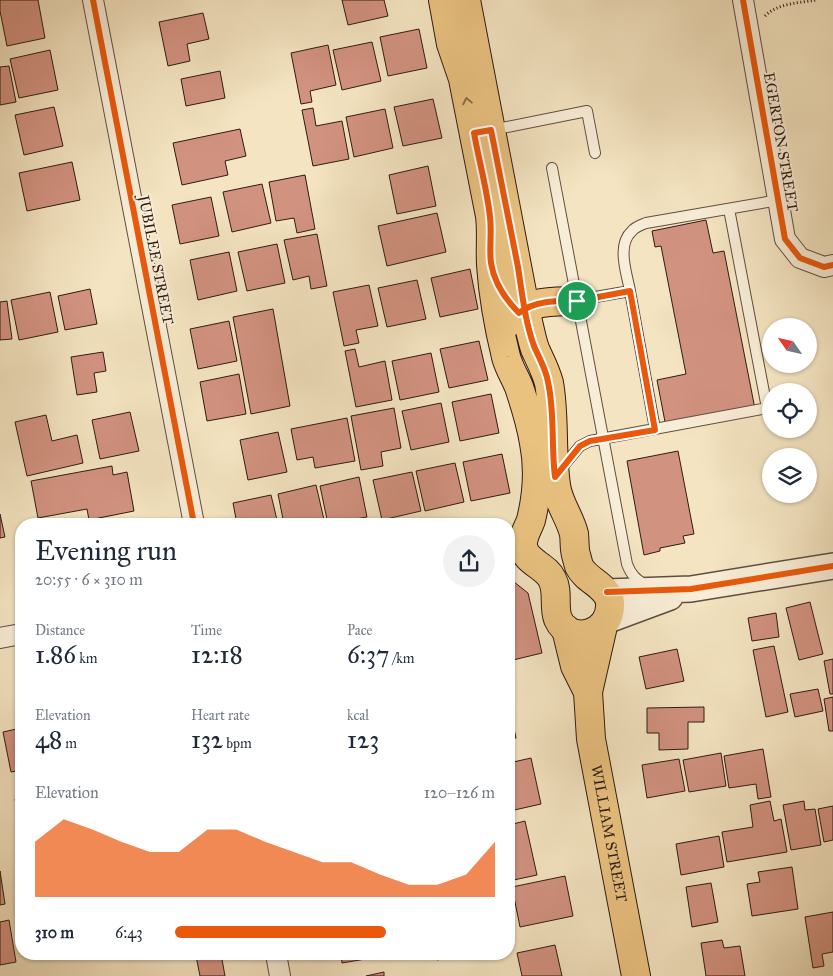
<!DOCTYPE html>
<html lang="en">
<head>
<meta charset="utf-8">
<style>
  :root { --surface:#fff; --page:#f2f2f3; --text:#1f2937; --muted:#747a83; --accent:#ea580c }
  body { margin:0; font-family:"IM FELL Great Primer",serif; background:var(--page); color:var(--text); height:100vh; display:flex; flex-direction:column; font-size:19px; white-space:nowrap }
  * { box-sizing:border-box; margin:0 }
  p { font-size:16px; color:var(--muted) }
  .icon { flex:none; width:28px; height:28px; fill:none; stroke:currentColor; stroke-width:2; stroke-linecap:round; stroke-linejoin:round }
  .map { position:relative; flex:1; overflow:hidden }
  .panel { position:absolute; left:15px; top:518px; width:500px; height:442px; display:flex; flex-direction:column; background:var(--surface); border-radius:20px; box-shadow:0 1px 4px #0004 }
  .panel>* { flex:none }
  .needle { width:32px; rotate:304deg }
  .buttons { position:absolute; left:762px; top:318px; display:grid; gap:10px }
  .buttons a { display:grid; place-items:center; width:55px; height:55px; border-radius:50%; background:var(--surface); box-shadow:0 1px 4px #0004; font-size:25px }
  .pin { position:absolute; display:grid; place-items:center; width:42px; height:42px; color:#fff; margin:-21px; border:2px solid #fff; border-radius:50%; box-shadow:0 1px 5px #0007 }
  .round { display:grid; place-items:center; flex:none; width:52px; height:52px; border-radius:26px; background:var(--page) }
  .overview { display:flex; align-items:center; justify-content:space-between; height:85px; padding:0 20px }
  h1 { font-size:28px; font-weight:600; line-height:38px }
  .stats { display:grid; grid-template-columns:repeat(3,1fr); gap:8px; height:85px; padding:5px 20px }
  .stats div { display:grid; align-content:center }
  .stats b { font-size:25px; font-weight:600 }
  .stats small { font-size:14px; font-weight:400 }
  .stats p { font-size:14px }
  .chart { height:140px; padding:10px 20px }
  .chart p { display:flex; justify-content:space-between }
  .chart svg { width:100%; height:90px; margin-top:5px; fill:var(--accent); opacity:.7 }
  ul { padding:0 20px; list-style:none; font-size:16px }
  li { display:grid; grid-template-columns:80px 60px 1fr; align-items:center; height:38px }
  li i { height:12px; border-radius:6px; background:var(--accent) }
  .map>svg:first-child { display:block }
  .building { fill:#d29280; stroke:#2e1b14 }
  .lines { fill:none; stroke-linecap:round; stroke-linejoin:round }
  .service-casing { stroke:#604d3f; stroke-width:12 }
  .minor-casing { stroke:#604d3f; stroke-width:22 }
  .tertiary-casing { stroke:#604d3f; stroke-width:28 }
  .primary-casing { stroke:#2e1b14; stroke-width:30 }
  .path { stroke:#2e1b14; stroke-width:3; stroke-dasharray:1 2.5; stroke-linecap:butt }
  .service { stroke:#f8edd7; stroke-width:10 }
  .minor { stroke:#f8edd7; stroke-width:20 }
  .tertiary { stroke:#f8edd7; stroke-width:25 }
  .primary { stroke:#eac280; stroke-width:28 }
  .cycleway-casing { stroke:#f8edd7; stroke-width:9 }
  .cycleway { stroke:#e8590c; stroke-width:6 }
  .oneway { stroke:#8c6e4a }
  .route-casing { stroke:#fff; stroke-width:10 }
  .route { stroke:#ea580c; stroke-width:6 }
  .labels { text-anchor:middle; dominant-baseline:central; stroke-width:4; stroke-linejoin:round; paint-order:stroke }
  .street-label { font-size:15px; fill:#2e1b14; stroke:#f8edd7 }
</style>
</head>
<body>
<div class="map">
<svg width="833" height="976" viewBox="0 0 833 976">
  <rect width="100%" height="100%" fill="#f4e4c1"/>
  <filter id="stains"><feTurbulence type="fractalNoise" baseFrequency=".004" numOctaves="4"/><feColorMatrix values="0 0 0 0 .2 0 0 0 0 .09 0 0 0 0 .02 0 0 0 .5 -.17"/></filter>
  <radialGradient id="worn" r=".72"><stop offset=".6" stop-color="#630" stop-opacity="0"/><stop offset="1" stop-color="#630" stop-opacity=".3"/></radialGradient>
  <path class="building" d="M 0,0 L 38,0 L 45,38 L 7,46 L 0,11 Z
    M 342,0 L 384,0 L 388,16 L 348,25 Z
    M 203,13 L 209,39 L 187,44 L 190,61 L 168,66 L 159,22 Z
    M 419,29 L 427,68 L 388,76 L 380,37 Z
    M 372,42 L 381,81 L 342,90 L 333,50 Z
    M 328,45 L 336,85 L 310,91 L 312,102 L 301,104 L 291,53 Z
    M 50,50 L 58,90 L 19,98 L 10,59 Z
    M 9,66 L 16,102 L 0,105 L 0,67 Z
    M 220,71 L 225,98 L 186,106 L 181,79 Z
    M 433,99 L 442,138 L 403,146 L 394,107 Z
    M 54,107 L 63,146 L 24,155 L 15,115 Z
    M 313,108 L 316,126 L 342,121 L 349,159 L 313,166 L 302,110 Z
    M 385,109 L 393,148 L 354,157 L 346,117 Z
    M 240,129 L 246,156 L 225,161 L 228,175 L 182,185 L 173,143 Z
    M 72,162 L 80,200 L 27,211 L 19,173 Z
    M 428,166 L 436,206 L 397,214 L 389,175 Z
    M 305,175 L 315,229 L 297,233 L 294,218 L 276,221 L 269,182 Z
    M 262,184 L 271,223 L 232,232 L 223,192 Z
    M 211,197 L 219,236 L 180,244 L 172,205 Z
    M 437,213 L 446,252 L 387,266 L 378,226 Z
    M 706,220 L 713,253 L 724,251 L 755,409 L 666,427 L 657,380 L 686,374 L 661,246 L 655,247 L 652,231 Z
    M 317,234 L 327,286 L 311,289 L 309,276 L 293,280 L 284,240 Z
    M 277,244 L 285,283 L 247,291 L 238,252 Z
    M 229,252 L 237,291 L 198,300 L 190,260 Z
    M 470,269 L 478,309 L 440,317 L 431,278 Z
    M 417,280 L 426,319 L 387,327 L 378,288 Z
    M 369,285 L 378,326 L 356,330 L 359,343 L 344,346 L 333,292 Z
    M 90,289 L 97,324 L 65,330 L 58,296 Z
    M 50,292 L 58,332 L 19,340 L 11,300 Z
    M 7,301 L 12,339 L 0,340 L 0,302 Z
    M 273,309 L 290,406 L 251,414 L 233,317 Z
    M 229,321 L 237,361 L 198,369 L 190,329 Z
    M 479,341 L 488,380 L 449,388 L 440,349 Z
    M 355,349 L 359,367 L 385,361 L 392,400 L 356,407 L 345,351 Z
    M 103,352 L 106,371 L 94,373 L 97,392 L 77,395 L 71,357 Z
    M 431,353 L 439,392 L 400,400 L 392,361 Z
    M 239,374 L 246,414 L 207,421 L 200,382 Z
    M 491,394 L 499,433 L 460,441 L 452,402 Z
    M 441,403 L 449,442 L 411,450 L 402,411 Z
    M 394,408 L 401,448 L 381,452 L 383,466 L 361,470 L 351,416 Z
    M 130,412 L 139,451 L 100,459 L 92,420 Z
    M 46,415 L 52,441 L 77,435 L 83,463 L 27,476 L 15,422 Z
    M 347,418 L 355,461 L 315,468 L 313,457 L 297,460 L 291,429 Z
    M 278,432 L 287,472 L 248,480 L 240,440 Z
    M 678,451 L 694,534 L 683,536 L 685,543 L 660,548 L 660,551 L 644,555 L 627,461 Z
    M 502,454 L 510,493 L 471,501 L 463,462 Z
    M 455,463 L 464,502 L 425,511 L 416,471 Z
    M 112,466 L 113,475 L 127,472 L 134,511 L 89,520 L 87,509 L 38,518 L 31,481 Z
    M 412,472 L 421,511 L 382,520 L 373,480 Z
    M 359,477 L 367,517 L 328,524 L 320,486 Z
    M 316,485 L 325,524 L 284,524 L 278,494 Z
    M 271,495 L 278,524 L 237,524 L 233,503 Z
    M 0,514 L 5,537 L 0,538 Z
    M 509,578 L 528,593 L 542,653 L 509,661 Z
    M 810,602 L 823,654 L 799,660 L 786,608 Z
    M 776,613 L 779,637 L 752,641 L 748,618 Z
    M 774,646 L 788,712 L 766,717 L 753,650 Z
    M 677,649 L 684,681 L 646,689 L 639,657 Z
    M 833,659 L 833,694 L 830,694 L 824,661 Z
    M 818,689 L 823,711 L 795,717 L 790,694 Z
    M 833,697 L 833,731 L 829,731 L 824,699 Z
    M 509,706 L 516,738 L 509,739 Z
    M 704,707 L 704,722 L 688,722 L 688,749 L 659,750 L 659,733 L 647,733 L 647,708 Z
    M 21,728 L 21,770 L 11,772 L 3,732 Z
    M 763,749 L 771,797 L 758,799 L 756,784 L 729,788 L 724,756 Z
    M 721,753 L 726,786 L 689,792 L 683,760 Z
    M 531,758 L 541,804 L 510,811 L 509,763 Z
    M 679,759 L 685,791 L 647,798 L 642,765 Z
    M 21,798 L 21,831 L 15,799 Z
    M 770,801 L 774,821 L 781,819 L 787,852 L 727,862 L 722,832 L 753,827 L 750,805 Z
    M 804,801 L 805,810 L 815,809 L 821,845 L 791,850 L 783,805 Z
    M 833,806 L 833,840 L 824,842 L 818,809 Z
    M 525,821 L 537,875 L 509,881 L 509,825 Z
    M 719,836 L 724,867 L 681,875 L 676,844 Z
    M 792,867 L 798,909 L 752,916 L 747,884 L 760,882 L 758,872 Z
    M 0,871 L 5,904 L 0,905 Z
    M 565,876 L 573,916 L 520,927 L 512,887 Z
    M 711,883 L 718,922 L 692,927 L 686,887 Z
    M 833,912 L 833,952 L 822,954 L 824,966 L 813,968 L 805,917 Z
    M 9,920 L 16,962 L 0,965 L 0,922 Z
    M 722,940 L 724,948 L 740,946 L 745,976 L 706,976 L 701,943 Z
    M 555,945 L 562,976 L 522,976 L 517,953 Z
    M 208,954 L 221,954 L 225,976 L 200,976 L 196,956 Z
    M 341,954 L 383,954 L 383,956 L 342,963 Z
    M 435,954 L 453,954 L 454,956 L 437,960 Z
    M 384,972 L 384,976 L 366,976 Z"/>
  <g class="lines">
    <defs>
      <path id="service" d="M 492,130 L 587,111 L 595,153
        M 552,168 L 627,564 C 631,575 636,579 645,585
        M 630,291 L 655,429
        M 578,300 L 630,291 C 627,274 616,245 632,231 C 635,227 641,225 646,223 L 779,200
        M 560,470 L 580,446 L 590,441 L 767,408 L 729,209"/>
      <path id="minor" d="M 93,0 L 194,524
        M 743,0 L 785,239 L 800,258 L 824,267 L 833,265
        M 0,638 L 21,634
        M 276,954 L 280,976"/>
      <path id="tertiary" d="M 607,592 L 691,589 L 833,566
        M 608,620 L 670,597"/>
      <g id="primary">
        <path d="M 443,0 L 451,44 L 463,79 L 490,216 C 492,232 490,248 491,265 C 493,295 499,328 506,357 C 509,368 515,377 519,387 C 525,405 531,424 534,443 C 539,468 537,495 531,520 C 528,529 522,536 523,547 C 526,562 546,566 552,579 C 559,592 553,606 558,619 C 570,646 612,635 610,603 C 609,586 586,581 579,566 C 578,563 577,558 576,555 C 574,548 575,541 574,534 C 570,517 558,503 556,485 C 551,451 555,416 549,383 C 546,371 540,360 535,349 C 531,337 529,325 526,313 L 466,0"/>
        <path d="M 512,321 C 525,299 555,302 577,301"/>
        <path id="s1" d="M 603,626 L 588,692 L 591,739 L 636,976"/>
        <path d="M 566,629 L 575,666 L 588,692"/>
      </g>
    </defs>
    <use href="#service" class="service-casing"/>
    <use href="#minor" class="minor-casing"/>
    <use href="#tertiary" class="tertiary-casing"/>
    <use href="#primary" class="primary-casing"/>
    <path class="path" d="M 765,16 C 778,3 799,3 816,0"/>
    <use href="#service" class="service"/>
    <use href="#minor" class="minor"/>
    <use href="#tertiary" class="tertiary"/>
    <use href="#primary" class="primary"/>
    <defs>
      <path id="cycleway" d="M 93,0 L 194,524
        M 743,0 L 785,239 L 800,258 L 824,267 L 833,265
        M 607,592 L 691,589 L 833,566"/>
    </defs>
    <use href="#cycleway" class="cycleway-casing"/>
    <use href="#cycleway" class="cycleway"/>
  </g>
  <defs><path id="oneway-chevron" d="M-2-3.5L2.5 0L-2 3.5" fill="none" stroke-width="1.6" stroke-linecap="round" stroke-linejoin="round" transform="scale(1.25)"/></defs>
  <use class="oneway" href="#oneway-chevron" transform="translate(467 101) rotate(-101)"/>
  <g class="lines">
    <defs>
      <path id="route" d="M 577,301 C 557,301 535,300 519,313 C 506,300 494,282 491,263 C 489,249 492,233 490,217 C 487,189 479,161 474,133 L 491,130 L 518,267 C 522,293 525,321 534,346 C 539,358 546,369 548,382 C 555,413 551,445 555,477 L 580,446 L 590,441 L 655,430 L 630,291 L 577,301"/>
    </defs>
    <use href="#route" class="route-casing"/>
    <use href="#route" class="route"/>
  </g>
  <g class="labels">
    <g class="street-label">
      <text transform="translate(781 142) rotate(80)">EGERTON STREET</text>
      <text transform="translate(156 260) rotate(79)">JUBILEE STREET</text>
      <text stroke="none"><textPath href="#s1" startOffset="211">WILLIAM STREET</textPath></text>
    </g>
  </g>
  <rect width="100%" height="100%" filter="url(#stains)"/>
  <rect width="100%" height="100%" fill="url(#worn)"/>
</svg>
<div class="buttons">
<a><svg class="needle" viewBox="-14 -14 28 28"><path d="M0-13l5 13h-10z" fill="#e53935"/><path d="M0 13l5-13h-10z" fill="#747a83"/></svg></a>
<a><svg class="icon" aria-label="locate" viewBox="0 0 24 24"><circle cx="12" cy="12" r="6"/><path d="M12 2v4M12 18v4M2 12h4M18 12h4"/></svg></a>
<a><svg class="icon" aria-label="layers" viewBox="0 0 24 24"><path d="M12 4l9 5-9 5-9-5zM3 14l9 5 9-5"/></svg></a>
</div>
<div class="pin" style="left:577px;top:301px;background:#1e9e55"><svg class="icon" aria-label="arrive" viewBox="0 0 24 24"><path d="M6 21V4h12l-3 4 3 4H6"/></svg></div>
<section class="panel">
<div class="overview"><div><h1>Evening run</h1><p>20:55 · 6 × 310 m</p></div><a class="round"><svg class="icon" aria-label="share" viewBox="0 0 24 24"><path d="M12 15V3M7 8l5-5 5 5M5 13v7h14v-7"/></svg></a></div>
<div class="stats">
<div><p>Distance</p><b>1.86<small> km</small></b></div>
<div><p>Time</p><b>12:18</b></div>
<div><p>Pace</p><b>6:37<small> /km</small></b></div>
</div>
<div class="stats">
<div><p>Elevation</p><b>48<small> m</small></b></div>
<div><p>Heart rate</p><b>132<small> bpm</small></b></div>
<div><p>kcal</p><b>123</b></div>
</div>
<div class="chart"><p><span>Elevation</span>120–126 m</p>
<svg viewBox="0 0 160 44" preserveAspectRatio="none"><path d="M0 44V17L10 6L20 11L30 17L40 22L50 22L60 11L70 11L80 17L90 22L100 27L110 27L120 33L130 38L140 38L150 33L160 17V44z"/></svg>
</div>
<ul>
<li><b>310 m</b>6:43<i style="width:66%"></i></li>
</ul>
</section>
</div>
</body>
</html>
